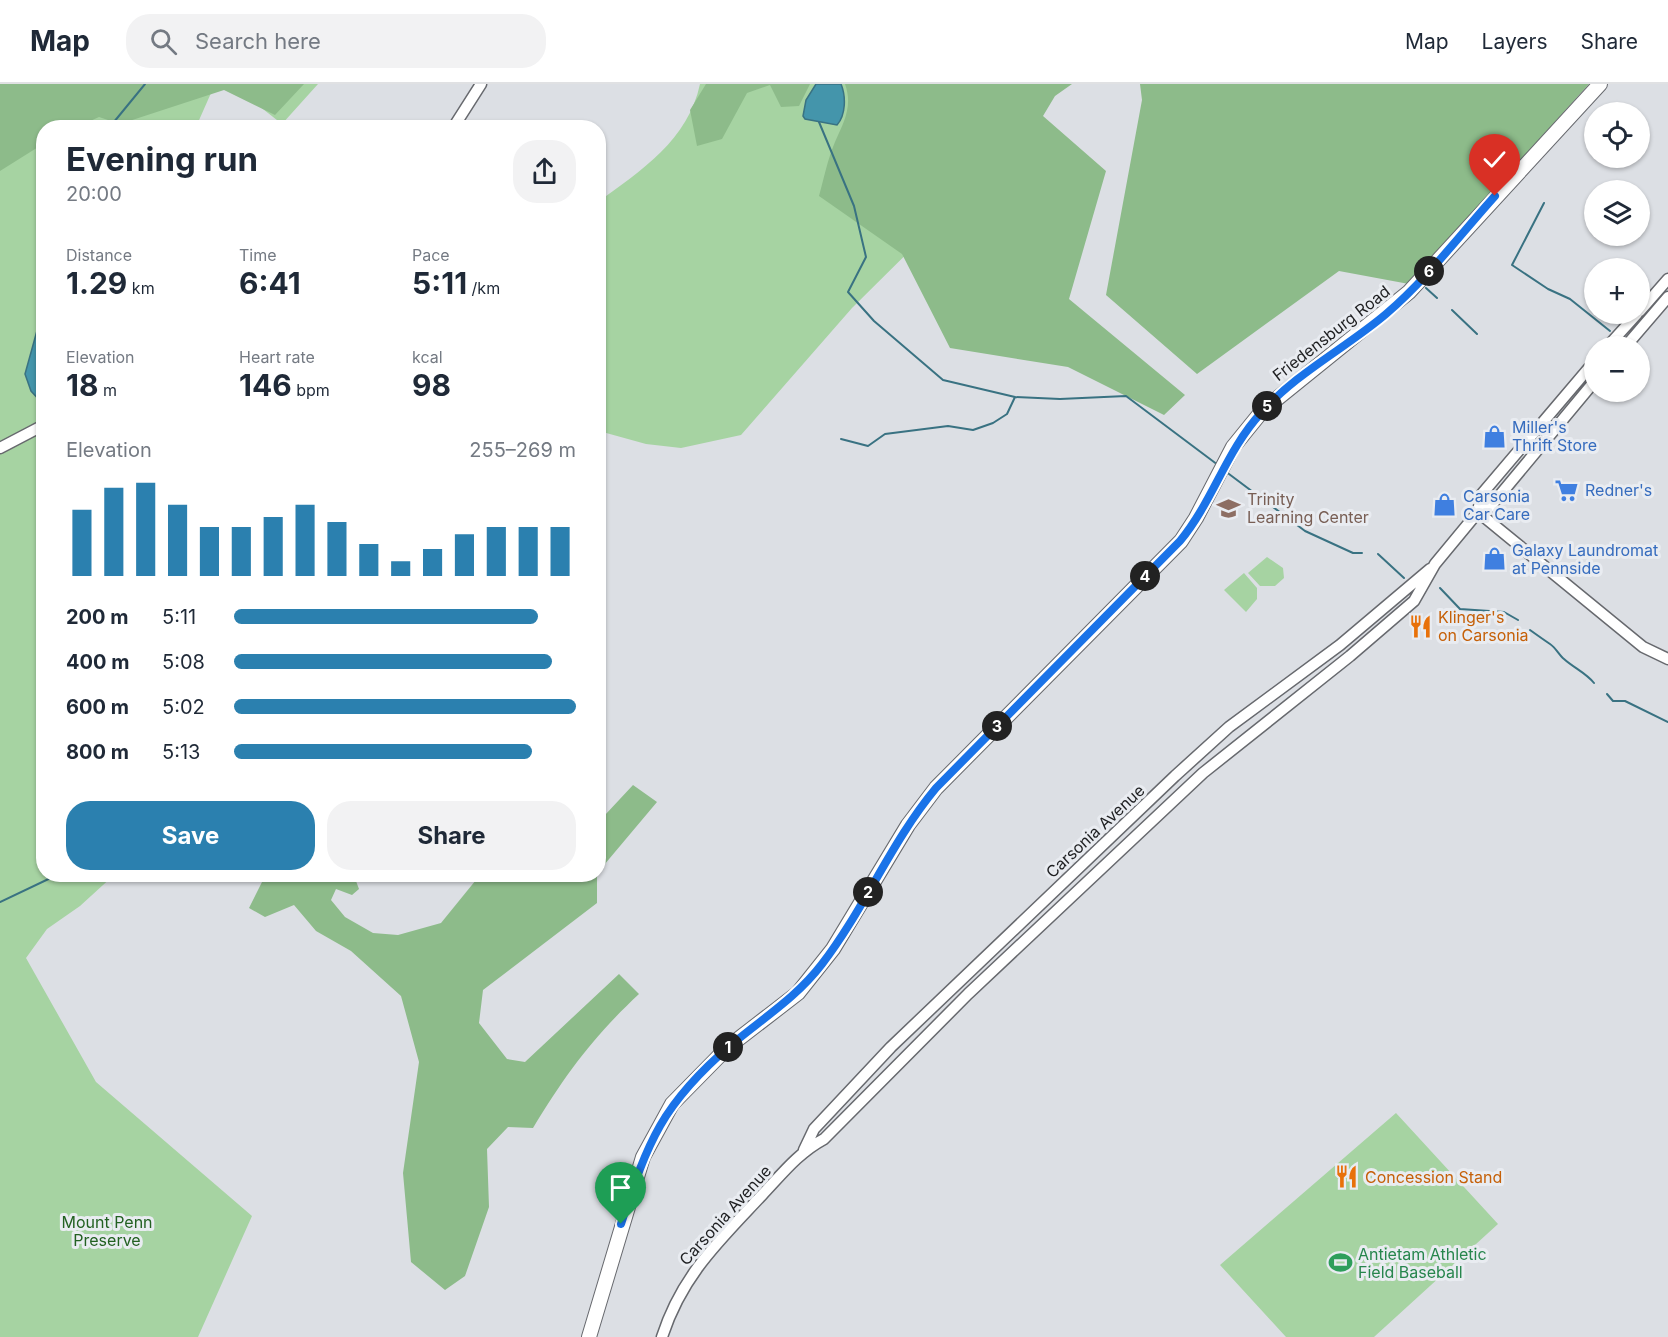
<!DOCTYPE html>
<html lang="en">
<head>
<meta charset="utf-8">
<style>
  :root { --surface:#fff; --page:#f2f2f3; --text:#1f2937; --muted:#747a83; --line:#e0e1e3; --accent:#2b80af }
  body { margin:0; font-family:Inter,sans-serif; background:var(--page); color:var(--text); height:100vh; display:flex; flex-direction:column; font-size:22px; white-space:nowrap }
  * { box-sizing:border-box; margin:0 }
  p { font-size:20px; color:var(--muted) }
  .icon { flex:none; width:33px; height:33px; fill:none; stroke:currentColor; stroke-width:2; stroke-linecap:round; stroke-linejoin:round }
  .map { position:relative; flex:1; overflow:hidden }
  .sheet { position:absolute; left:36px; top:36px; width:570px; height:762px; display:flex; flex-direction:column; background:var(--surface); border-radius:24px; box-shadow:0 2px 4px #0004 }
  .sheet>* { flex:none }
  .buttons { position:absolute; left:1584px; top:18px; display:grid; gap:12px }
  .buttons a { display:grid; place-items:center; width:66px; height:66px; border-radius:50%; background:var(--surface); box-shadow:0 2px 4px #0004; font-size:30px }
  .pin { position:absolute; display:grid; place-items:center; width:51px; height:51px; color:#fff; margin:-62px -26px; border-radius:50% 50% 50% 0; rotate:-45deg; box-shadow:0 0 6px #0007 }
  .pin .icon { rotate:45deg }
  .km { position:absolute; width:30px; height:30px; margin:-15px; border-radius:50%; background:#222; color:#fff; font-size:16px; line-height:30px; text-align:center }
  .round { display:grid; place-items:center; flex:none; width:63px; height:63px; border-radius:24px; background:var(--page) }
  .summary { display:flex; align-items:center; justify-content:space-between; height:102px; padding:0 30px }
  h1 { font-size:33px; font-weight:700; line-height:45px }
  .stats { display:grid; grid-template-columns:repeat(3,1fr); gap:9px; height:102px; padding:6px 30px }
  .stats div { display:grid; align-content:center }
  .stats b { font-size:30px; font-weight:700 }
  .stats small { font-size:16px; font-weight:400 }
  .stats p { font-size:16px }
  .chart { height:168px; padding:12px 30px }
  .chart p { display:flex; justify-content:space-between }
  .chart svg { width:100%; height:108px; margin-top:6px; stroke:var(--accent); stroke-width:6 }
  .button { display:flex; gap:12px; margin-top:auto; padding:12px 30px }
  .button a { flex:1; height:69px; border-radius:24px; background:var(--accent); color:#fff; font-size:24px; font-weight:700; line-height:69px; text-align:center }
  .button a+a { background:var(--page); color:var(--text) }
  ul { padding:0 30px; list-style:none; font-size:20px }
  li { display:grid; grid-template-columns:96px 72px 1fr; align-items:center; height:45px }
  li i { height:15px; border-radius:8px; background:var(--accent) }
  header { display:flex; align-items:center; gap:36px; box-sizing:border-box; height:84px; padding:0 30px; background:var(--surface); border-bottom:2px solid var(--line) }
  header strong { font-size:28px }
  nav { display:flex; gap:33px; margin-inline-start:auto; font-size:21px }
  .search { width:420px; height:54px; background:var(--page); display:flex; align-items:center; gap:15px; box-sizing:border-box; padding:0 21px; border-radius:24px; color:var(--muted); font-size:22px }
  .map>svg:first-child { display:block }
  .green { fill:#a6d3a2 }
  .forest { fill:#8dbb8a }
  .water { fill:#4495ab; stroke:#397282; stroke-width:1.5 }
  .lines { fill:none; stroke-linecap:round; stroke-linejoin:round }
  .stream { stroke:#397282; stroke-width:2 }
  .minor-casing { stroke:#67696e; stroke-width:13 }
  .major-casing { stroke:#67696e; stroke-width:16 }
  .minor { stroke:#fff; stroke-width:10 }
  .major { stroke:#fff; stroke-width:14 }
  .route-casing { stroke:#fff; stroke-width:12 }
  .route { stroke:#1a73e8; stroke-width:8 }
  .labels { text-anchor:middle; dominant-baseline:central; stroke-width:6; stroke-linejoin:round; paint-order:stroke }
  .street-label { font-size:16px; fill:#1e1f21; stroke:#e9ecf1 }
  .shop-label { font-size:16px; fill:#366cbe; stroke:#e9ecf1; text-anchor:start }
  .education-label { font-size:16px; fill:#785e54; stroke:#e9ecf1; text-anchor:start }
  .food-label { font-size:16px; fill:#c56008; stroke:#e9ecf1; text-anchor:start }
  .park-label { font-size:16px; fill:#236122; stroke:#e9ecf1 }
  .leisure-label { font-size:16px; fill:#27864d; stroke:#e9ecf1; text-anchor:start }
</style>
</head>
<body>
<header>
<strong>Map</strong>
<div class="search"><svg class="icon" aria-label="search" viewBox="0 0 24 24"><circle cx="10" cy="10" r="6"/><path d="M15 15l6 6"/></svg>Search here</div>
<nav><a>Map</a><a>Layers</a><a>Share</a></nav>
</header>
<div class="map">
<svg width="1668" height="1253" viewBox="0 0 1668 1253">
  <rect width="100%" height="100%" fill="#dcdfe4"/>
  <path class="green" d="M 0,0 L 215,0 L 196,43 L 44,44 L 44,790 L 114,791 L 80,822 L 47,845 L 26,874 L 96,998 L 252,1132 L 198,1253 L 0,1253 Z
    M 231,0 L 318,0 L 282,40 Z
    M 700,0 L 949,0 L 966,111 L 852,224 L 741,351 L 681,364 L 646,360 L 599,347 L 598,118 C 642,86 688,56 700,0 Z
    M 1267,473 L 1283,484 L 1284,494 L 1275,502 L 1260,502 L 1248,489 Z
    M 1244,489 L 1257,504 L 1257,515 L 1246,528 L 1224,506 Z
    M 1396,1029 L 1498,1140 L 1374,1253 L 1286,1253 L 1220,1181 Z"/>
  <path class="forest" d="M 0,0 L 304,0 L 275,31 L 224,6 L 120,40 L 99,33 L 77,43 L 44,44 L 43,60 L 0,87 Z
    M 706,0 L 810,0 L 799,22 L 781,23 L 770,1 L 747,9 L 722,55 L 697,62 L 690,26 Z
    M 845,0 L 1072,0 L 1055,12 L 1043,32 L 1106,87 L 1069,215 L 1185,311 L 1164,331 L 1068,283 L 950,264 L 902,170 L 819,112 C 824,94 828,74 835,58 C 844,38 853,22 845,0 Z
    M 1140,0 L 1589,0 L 1409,200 L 1339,187 L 1197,290 L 1106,211 L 1142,16 Z
    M 633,701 L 657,718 L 599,787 L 599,731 L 605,731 Z
    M 259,791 L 364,791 L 356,797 L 359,805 L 352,811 L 336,805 L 331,816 L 345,833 L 373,849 L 398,851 L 441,839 L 480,791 L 597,791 L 597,819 L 483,906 L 479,939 L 507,975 L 525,978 L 619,890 L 639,910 C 592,954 566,990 533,1044 L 508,1043 L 487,1065 L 489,1123 L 465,1192 L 445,1206 L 411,1178 L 403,1089 L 419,978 L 401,912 L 351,867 L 316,847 L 294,821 L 265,833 L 249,824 L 262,798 Z"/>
  <path class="water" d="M 816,0 L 841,0 C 846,12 846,31 837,41 L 805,35 L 803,32 L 806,16 Z
    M 43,225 L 44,320 L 43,320 L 31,307 L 25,290 Z"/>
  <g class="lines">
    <path class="stream" d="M 819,38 L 854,122 L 866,173 L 848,208 L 874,237 L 943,296 L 1015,313
      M 109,44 L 145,0
      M 1544,119 L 1512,181 L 1548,205 L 1570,215 L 1610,247
      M 1426,204 L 1437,214
      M 1452,226 L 1477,250
      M 841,355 L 868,362 L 885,350 L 948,342 L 973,346 L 993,339 L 1007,330 L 1015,313 L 1060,315 L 1126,312 L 1218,381
      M 1225,387 L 1305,447 L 1353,469 L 1362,469
      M 1378,470 L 1404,494
      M 1440,504 L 1460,525 L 1504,528 L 1518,536
      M 1530,546 C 1537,551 1544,556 1550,560 C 1556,564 1559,571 1564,575 C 1574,584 1586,589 1594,599
      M 1607,610 L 1613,617 L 1625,617 L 1668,638
      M 0,818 L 59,790"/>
    <defs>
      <path id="minor" d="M 453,44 L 481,0
        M 1640,227 L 1668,195
        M 1608,262 L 1637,230
        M 1626,262 L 1668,213
        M 0,364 L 44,341
        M 1478,428 L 1643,563 L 1668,575
        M 1478,428 L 1481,411 L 1594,278
        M 804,1066 L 814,1045 L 891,963 L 1175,692 L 1229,643 L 1340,561 L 1430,485
        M 662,1253 C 682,1191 719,1157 762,1111 C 782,1090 798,1069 824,1055 L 968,910 L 1203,689 L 1350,572 L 1414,517 L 1435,480 L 1478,428 L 1490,423 L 1594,298"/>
      <path id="major" d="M 589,1253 L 643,1073 L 672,1020 L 728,963 L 798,909 L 833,865 L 908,741 L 936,704 L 1181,457 L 1196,434 L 1233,363 L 1263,326 L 1409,208 L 1600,0"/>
    </defs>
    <use href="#minor" class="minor-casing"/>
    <use href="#major" class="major-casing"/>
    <use href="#minor" class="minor"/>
    <use href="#major" class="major"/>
  </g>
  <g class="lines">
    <defs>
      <path id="route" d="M 621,1140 C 648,1057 662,1020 731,961 C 763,934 796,914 822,880 C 865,824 891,758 936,704 L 1180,457 C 1213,417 1226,367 1261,329 C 1296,289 1346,264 1386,230 C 1427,195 1459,152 1495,112"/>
    </defs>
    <use href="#route" class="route-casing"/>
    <use href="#route" class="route"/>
  </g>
  <defs>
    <symbol id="shop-bare" viewBox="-9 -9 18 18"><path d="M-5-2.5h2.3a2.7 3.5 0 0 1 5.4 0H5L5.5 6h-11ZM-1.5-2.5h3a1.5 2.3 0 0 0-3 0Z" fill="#3f7fe0" stroke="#e9ecf1" stroke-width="2.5" paint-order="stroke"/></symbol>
    <symbol id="supermarket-bare" viewBox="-9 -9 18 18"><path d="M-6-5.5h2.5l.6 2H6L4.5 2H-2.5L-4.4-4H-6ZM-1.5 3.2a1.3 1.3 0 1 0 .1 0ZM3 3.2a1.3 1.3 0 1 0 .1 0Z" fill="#3f7fe0" stroke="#e9ecf1" stroke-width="2.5" paint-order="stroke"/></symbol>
    <symbol id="school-bare" viewBox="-9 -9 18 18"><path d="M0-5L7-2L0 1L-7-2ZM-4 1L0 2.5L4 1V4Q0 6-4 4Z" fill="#8d6e63" stroke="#e9ecf1" stroke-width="2.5" paint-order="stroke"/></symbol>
    <symbol id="restaurant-bare" viewBox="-9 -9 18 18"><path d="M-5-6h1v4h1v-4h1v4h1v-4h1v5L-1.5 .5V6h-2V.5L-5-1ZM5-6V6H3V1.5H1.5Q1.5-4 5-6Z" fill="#e8710a" stroke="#e9ecf1" stroke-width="2.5" paint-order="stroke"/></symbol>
    <symbol id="stadium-bare" viewBox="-9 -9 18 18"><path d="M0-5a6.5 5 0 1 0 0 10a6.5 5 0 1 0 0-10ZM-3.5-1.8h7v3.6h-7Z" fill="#2e9e5b" stroke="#e9ecf1" stroke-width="2.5" paint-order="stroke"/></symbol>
  </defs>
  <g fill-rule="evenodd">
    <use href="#shop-bare" x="1478" y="336" width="33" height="33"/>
    <use href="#supermarket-bare" x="1550" y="390" width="33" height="33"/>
    <use href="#shop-bare" x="1428" y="404" width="33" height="33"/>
    <use href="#school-bare" x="1212" y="408" width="33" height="33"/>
    <use href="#shop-bare" x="1478" y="458" width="33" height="33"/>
    <use href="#restaurant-bare" x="1404" y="526" width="33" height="33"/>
    <use href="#restaurant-bare" x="1330" y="1076" width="33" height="33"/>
    <use href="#stadium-bare" x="1324" y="1162" width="33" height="33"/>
  </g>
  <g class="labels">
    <g class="street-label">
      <text transform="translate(1331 249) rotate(-38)">Friedensburg Road</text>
      <text transform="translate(1095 747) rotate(-43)">Carsonia Avenue</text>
      <text transform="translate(725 1131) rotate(-48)">Carsonia Avenue</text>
    </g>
    <g class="shop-label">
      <text x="1512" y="343">Miller's<tspan x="1512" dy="18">Thrift Store</tspan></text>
      <text x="1585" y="406">Redner's</text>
      <text x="1463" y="412">Carsonia<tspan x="1463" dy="18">Car Care</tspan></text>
      <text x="1512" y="466">Galaxy Laundromat<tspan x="1512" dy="18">at Pennside</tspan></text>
    </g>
    <g class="education-label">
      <text x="1247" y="415">Trinity<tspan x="1247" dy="18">Learning Center</tspan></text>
    </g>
    <g class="food-label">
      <text x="1438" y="533">Klinger's<tspan x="1438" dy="18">on Carsonia</tspan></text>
      <text x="1365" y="1093">Concession Stand</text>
    </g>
    <g class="park-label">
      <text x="107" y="1138">Mount Penn<tspan x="107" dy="18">Preserve</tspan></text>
    </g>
    <g class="leisure-label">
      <text x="1358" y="1170">Antietam Athletic<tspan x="1358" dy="18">Field Baseball</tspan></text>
    </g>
  </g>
</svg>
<div class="buttons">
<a><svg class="icon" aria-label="locate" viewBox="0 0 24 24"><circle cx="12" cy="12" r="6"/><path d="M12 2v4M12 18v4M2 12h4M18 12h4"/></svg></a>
<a><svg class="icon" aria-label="layers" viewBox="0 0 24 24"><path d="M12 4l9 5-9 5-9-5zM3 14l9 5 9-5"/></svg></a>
<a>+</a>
<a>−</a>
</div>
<div class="pin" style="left:621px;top:1140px;background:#1e9e55"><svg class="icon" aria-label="arrive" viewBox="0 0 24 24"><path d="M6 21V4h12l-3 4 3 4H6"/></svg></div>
<div class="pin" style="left:1495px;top:112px;background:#d93025"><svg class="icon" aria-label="check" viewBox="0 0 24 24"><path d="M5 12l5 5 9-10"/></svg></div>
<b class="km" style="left:728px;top:963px">1</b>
<b class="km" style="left:868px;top:808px">2</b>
<b class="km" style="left:997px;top:642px">3</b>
<b class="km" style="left:1145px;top:492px">4</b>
<b class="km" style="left:1267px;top:322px">5</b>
<b class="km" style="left:1429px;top:187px">6</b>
<section class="sheet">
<div class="summary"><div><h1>Evening run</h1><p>20:00</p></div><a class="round"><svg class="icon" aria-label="share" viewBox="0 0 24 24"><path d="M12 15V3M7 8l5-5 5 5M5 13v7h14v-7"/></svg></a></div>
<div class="stats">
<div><p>Distance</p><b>1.29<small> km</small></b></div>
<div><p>Time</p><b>6:41</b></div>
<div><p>Pace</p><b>5:11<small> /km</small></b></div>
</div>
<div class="stats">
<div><p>Elevation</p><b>18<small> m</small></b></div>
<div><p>Heart rate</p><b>146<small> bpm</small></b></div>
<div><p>kcal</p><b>98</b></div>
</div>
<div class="chart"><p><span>Elevation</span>255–269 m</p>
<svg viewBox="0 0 160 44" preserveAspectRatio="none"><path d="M5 44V17M15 44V8M25 44V6M35 44V15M45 44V24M55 44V24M65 44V20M75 44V15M85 44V22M95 44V31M105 44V38M115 44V33M125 44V27M135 44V24M145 44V24M155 44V24"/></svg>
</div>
<ul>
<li><b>200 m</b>5:11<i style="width:89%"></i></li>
<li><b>400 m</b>5:08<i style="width:93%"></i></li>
<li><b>600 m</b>5:02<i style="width:100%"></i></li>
<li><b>800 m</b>5:13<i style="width:87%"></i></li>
</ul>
<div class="button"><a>Save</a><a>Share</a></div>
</section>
</div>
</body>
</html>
